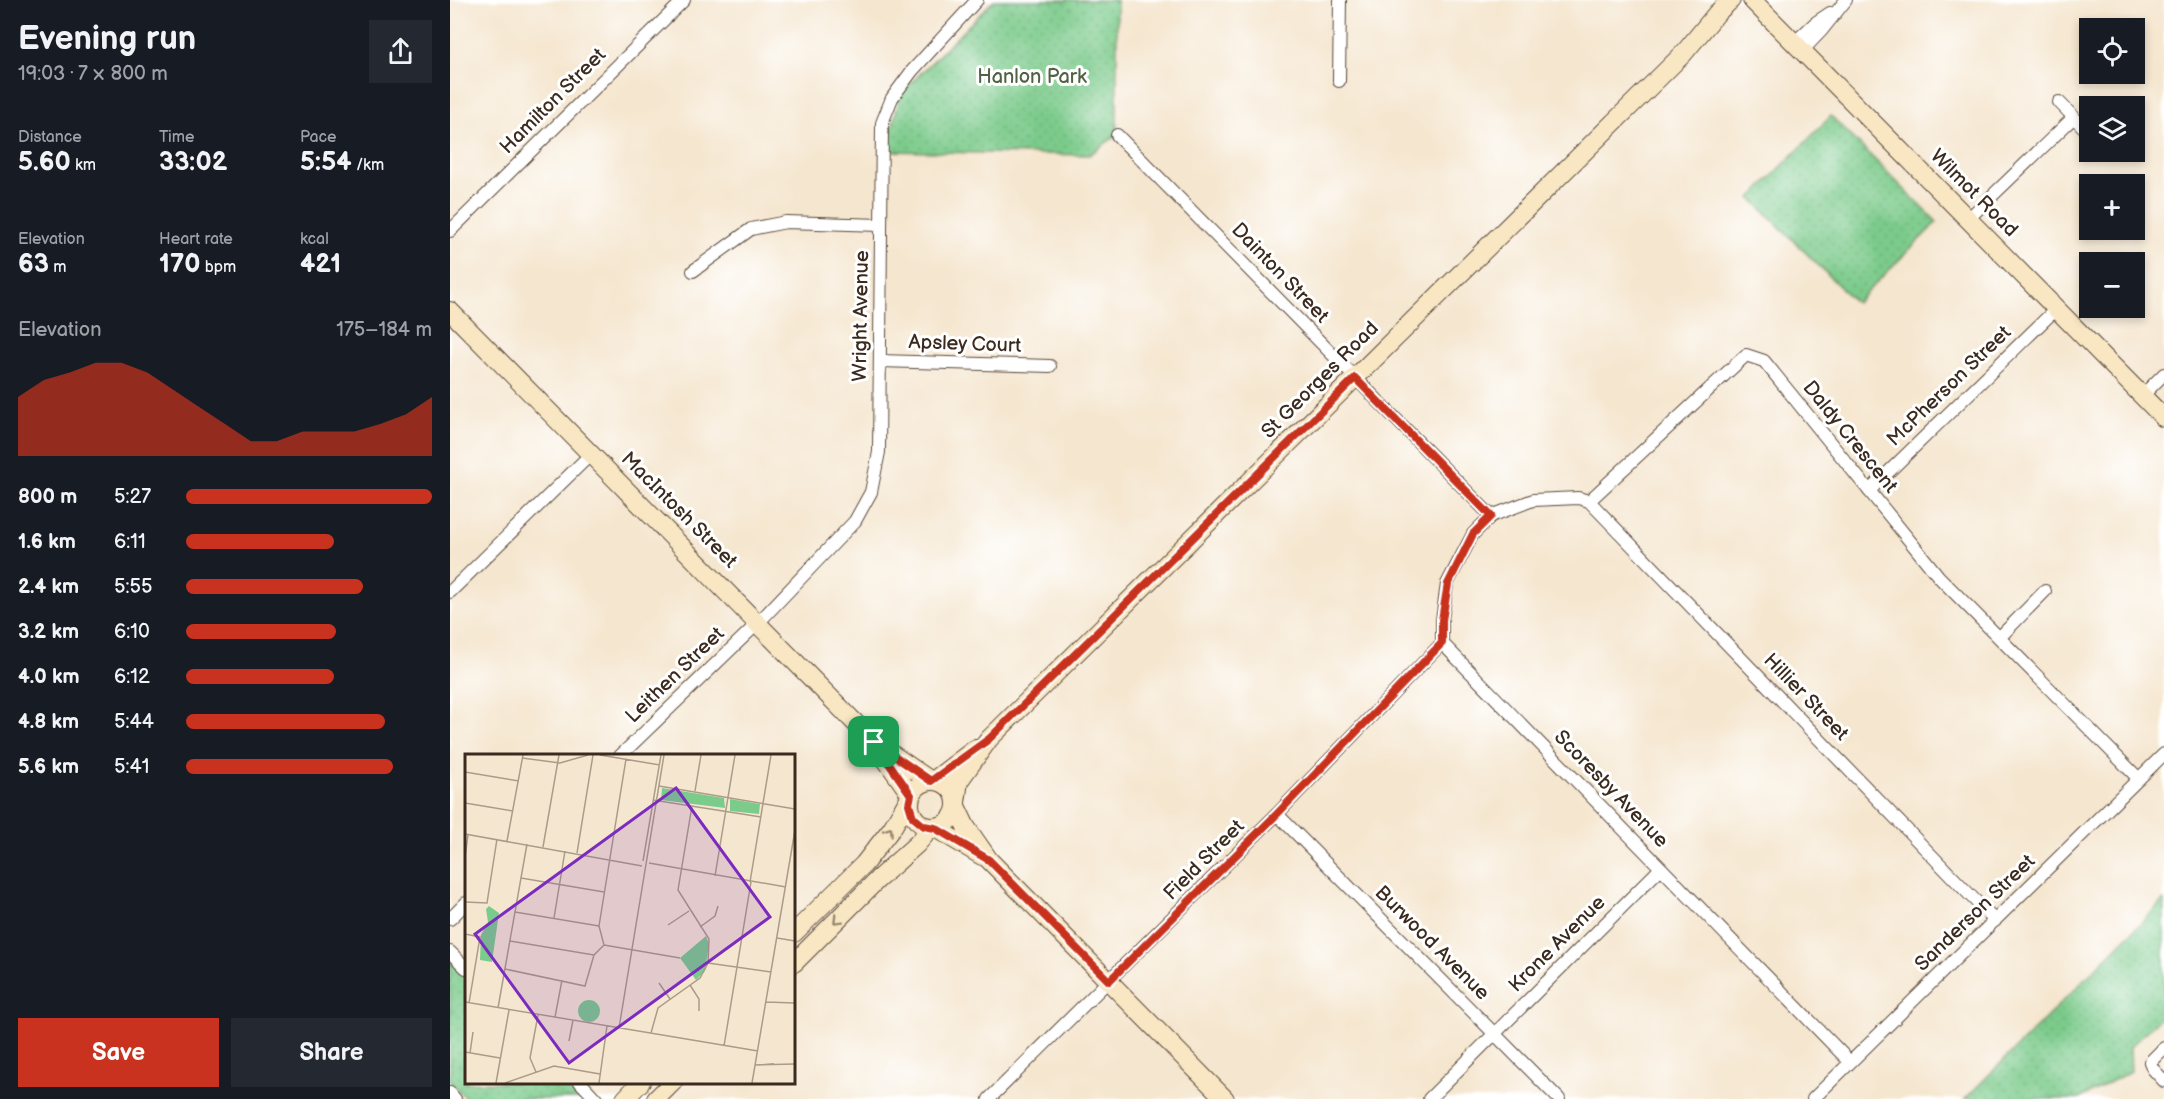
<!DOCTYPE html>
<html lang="en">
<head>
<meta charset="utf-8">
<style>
  :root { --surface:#171b24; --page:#242831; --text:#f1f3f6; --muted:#9ea1a6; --accent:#c8321e }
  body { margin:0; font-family:"Balsamiq Sans",sans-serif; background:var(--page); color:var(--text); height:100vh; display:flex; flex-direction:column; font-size:22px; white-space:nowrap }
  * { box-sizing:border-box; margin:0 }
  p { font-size:20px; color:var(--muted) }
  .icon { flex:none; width:33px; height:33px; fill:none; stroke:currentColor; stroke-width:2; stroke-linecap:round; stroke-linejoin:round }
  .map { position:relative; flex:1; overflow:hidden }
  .side { display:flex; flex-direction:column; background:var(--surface); width:450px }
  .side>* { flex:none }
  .controls { position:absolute; left:1629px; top:18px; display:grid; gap:12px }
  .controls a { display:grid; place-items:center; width:66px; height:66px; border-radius:0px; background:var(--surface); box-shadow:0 3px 9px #0003; font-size:30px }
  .pin { position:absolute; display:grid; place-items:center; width:51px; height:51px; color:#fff; margin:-26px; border-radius:12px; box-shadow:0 3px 9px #0006 }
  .round { display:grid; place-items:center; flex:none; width:63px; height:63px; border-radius:0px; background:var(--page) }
  .head { display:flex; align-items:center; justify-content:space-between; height:102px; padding:0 18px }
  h1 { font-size:33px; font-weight:800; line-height:45px }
  .metrics { display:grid; grid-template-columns:repeat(3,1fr); gap:9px; height:102px; padding:6px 18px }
  .metrics div { display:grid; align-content:center }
  .metrics b { font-size:26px; font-weight:800 }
  .metrics small { font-size:16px; font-weight:400 }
  .metrics p { font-size:16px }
  .chart { height:168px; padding:12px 18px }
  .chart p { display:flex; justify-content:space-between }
  .chart svg { width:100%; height:108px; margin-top:6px; fill:var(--accent); opacity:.7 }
  .cta { display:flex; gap:12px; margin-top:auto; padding:12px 18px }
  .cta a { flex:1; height:69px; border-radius:0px; background:var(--accent); color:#fff; font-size:24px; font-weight:800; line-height:69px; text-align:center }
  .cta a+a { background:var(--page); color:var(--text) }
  ul { padding:0 18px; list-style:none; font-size:20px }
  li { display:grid; grid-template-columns:96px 72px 1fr; align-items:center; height:45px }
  li i { height:15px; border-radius:8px; background:var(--accent) }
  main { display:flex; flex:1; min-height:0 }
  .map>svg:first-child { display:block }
  .grass { fill:url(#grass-dots); stroke:#5b7a54; stroke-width:1.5 }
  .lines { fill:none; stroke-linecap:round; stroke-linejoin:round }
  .street-casing { stroke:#574639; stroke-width:14 }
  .secondary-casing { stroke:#574639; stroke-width:20 }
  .street { stroke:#fff; stroke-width:12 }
  .secondary { stroke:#f9e7c3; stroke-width:18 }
  .oneway { stroke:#9a8870 }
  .route-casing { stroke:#fff; stroke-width:12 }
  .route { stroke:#c8321e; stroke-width:8 }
  .labels { text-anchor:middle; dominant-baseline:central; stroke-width:6; stroke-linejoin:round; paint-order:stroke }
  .park-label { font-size:20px; fill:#516244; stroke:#fff }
  .street-label { font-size:20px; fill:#3b2a1e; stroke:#fff }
  .inset-road { fill:none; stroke:#ab9b88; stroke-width:1.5 }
  .view { fill:#7b2cbf; fill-opacity:0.15; stroke:#7b2cbf; stroke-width:3 }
  .inset-edge { fill:none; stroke:#3b2a1e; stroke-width:3 }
</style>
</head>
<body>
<main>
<section class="side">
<div class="head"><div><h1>Evening run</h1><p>19:03 · 7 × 800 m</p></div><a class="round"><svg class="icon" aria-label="share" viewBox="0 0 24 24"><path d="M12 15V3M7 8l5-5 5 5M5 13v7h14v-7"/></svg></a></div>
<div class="metrics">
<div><p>Distance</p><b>5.60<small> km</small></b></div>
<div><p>Time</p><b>33:02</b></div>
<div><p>Pace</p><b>5:54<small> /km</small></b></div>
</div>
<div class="metrics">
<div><p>Elevation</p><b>63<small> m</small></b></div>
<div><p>Heart rate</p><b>170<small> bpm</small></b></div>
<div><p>kcal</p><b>421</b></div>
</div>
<div class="chart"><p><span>Elevation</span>175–184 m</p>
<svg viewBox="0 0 160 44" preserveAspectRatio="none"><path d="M0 44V20L10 13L20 10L30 6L40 6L50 10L60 17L70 24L80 31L90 38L100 38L110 34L120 34L130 34L140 31L150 27L160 20V44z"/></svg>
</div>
<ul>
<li><b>800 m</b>5:27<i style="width:100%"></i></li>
<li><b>1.6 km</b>6:11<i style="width:60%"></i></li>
<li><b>2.4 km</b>5:55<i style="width:72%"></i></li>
<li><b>3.2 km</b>6:10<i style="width:61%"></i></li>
<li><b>4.0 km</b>6:12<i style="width:60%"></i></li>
<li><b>4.8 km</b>5:44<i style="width:81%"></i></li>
<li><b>5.6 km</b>5:41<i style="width:84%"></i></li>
</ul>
<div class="cta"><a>Save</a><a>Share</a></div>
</section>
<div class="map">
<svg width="1714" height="1099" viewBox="0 0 1714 1099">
  <defs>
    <pattern id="grass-dots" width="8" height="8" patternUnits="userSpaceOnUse" patternTransform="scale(1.5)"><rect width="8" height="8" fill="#7bcb8b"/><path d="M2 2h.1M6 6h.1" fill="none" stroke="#6bae78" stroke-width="1.8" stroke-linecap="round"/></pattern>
  </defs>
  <rect width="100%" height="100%" fill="#fff"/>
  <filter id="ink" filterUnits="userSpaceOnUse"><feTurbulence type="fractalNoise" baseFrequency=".0167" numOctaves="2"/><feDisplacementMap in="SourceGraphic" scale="12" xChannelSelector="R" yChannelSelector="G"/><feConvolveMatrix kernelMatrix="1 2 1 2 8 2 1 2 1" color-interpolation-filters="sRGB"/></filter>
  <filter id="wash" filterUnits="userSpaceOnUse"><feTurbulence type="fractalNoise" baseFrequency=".008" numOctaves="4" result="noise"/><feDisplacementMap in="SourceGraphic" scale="24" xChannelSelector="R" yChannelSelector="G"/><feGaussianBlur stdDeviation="1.35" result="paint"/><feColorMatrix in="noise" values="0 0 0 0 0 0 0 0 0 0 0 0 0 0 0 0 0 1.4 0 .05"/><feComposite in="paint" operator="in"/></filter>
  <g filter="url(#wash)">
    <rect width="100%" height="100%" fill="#f5e6cf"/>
    <path class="grass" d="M 544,0 L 667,0 L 667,135 L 639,155 L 437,151 L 450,94 Z
      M 1381,116 L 1487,222 L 1406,303 L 1301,198 Z
      M 1714,900 L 1714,1014 L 1680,1047 L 1681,1071 L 1629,1099 L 1515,1099 Z
      M 0,961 L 16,978 L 16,1082 L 120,1083 L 134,1099 L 17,1099 L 0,1082 Z"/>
  </g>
  <g filter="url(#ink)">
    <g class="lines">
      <defs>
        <path id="street" d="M 1344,43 L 1365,23 L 1380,13
          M 1352,51 L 1372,30 L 1396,0
          M 889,81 L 890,0
          M 1609,102 L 1638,132
          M 667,135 L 1041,516
          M 1518,219 L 1624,117
          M 0,231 L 234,0
          M 243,271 L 301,229 L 336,222 L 431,225
          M 430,361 L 600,366
          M 1692,396 L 1714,374
          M 1419,491 L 1606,309
          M 1139,501 L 1545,921
          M 0,592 L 141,454
          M 1550,637 L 1595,591
          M 170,756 L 308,623 L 405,521 L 421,492 L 429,452 L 432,123 L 442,98 L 462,71 L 527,0
          M 827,814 L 1109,1099
          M 0,919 L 16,903
          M 0,952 L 16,968
          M 1714,1048 L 1700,1062 L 1703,1069 L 1714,1081
          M 1400,1062 L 992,643 L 992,620 L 997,584 L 1023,534 L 1041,516 L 1083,500 L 1128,498 L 1139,501 L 1296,355 L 1314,361 L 1489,577 L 1689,779
          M 130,1082 L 146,1099
          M 0,1093 L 5,1099
          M 539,1099 L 827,814 L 992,643
          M 979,1099 L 1211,868
          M 1363,1099 L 1714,754"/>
        <path id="secondary" d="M 1302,0 L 1714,418
          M 0,311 L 424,742 L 481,781
          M 432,754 L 461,795
          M460 804a23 23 0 1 1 46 0a23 23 0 1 1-46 0Z
          M 483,781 L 525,749
          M 506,802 L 509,781 L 539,739 L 1234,53 L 1267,13 L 1281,0
          M 506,806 L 516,827 L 539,860 L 775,1099
          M 485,828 L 532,856
          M 344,933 L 414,864 L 442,828 L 460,797
          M 344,963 L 428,879 L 467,844 L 481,828
          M 175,1099 L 191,1082
          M 206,1099 L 223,1082"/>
      </defs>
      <use href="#street" class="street-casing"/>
      <use href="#secondary" class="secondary-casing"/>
      <use href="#street" class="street"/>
      <use href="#secondary" class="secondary"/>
    </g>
    <defs><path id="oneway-chevron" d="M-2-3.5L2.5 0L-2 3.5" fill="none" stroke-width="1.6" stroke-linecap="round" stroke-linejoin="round" transform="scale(1.5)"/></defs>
    <g class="oneway">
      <use href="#oneway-chevron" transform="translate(439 831) rotate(-56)"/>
      <use href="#oneway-chevron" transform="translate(387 920) rotate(135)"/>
    </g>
  </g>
  <g class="lines" filter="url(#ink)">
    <defs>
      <path id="route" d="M 905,378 L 1041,516 L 1023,534 L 998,584 L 992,620 L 992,643 L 827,814 L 659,981 L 539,860 L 485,828 L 474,826 L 463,817 L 459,804 L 461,795 L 424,742 L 481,781 L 539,739 Z"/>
    </defs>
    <use href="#route" class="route-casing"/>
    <use href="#route" class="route"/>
  </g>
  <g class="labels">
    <g class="park-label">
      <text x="582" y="77">Hanlon Park</text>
    </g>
    <g class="street-label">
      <text transform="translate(103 101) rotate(-45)">Hamilton Street</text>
      <text transform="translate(1524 193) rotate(45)">Wilmot Road</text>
      <text transform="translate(830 273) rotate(46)">Dainton Street</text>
      <text transform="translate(411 316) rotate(-89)">Wright Avenue</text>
      <text transform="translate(515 344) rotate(2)">Apsley Court</text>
      <text transform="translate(870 380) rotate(-45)">St Georges Road</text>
      <text transform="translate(1499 386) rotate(-44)">McPherson Street</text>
      <text transform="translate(1400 437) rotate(51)">Daldy Crescent</text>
      <text transform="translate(229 510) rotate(45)">MacIntosh Street</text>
      <text transform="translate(225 675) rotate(-44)">Leithen Street</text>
      <text transform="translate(1356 697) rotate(46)">Hillier Street</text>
      <text transform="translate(1161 789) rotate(46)">Scoresby Avenue</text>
      <text transform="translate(754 860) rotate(-45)">Field Street</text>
      <text transform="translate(1525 913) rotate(-44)">Sanderson Street</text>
      <text transform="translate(982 943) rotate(45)">Burwood Avenue</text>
      <text transform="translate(1107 944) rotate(-45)">Krone Avenue</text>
    </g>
  </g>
  <g transform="translate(15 754)">
    <rect width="330" height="330" fill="#f5e6cf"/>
    <path d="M 197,34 L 259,44 L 260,54 L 196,46 ZM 265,45 L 295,50 L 294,60 L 265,57 ZM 24,152 L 34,159 L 27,208 L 15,206 L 16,181 L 23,168 L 21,155 ZM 241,182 L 244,190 L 240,217 L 231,226 L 215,204 ZM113 257a11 11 0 1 1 22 0a11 11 0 1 1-22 0Z" fill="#7bcb8b"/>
    <path class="inset-road" d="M 135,1 L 195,11M 57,4 L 95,9 L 123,1M 0,18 L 54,27M 194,32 L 330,55M 230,37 L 236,1M 188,46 L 296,63M 0,49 L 48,57M 0,80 L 177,112M 42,87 L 58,1M 78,93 L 94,1M 112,99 L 128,1M 0,103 L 3,81M 178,107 L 196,1M 184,109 L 321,133M 250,122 L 270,1M 56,124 L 139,138M 285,128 L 306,1M 0,148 L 22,149 L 32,85M 50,158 L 134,172M 89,164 L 100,97M 203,171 L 224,157M 134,172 L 161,5M 134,172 L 139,191M 235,173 L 250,162 L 253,152M 0,180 L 15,183 L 4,249M 312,184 L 330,187M 45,187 L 129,201M 139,191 L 215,204M 243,209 L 306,218M 40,215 L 120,232 L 129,201 L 139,191M 194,229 L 205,245M 225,231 L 234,245 L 234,257M 0,248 L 293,297M 301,248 L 330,249M 33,254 L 62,90M 90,263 L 97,226M 154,274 L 199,1M 186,279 L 193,254 L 235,224 L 243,209 L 244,185 L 213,136 L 227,52M 104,287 L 108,266M 259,292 L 286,128M 0,298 L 35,304M 5,299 L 8,278M 290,311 L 330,310M 290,311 L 309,310M 71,318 L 65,304 L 73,261M 31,329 L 44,256M 40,329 L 89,312 L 135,320M 134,329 L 142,272M 287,329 L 330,76"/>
    <path class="view" d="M 211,34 L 305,163 L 104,309 L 10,180 Z"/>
    <rect width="330" height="330" class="inset-edge"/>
  </g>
</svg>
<div class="controls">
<a><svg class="icon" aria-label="locate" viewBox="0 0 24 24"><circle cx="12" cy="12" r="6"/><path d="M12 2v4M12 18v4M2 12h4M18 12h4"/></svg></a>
<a><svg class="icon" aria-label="layers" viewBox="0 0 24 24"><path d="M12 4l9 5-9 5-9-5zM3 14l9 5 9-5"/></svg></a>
<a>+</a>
<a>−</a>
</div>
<div class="pin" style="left:424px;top:742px;background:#1e9e55"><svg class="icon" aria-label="arrive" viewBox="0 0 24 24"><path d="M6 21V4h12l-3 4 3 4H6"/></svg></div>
</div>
</main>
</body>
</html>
